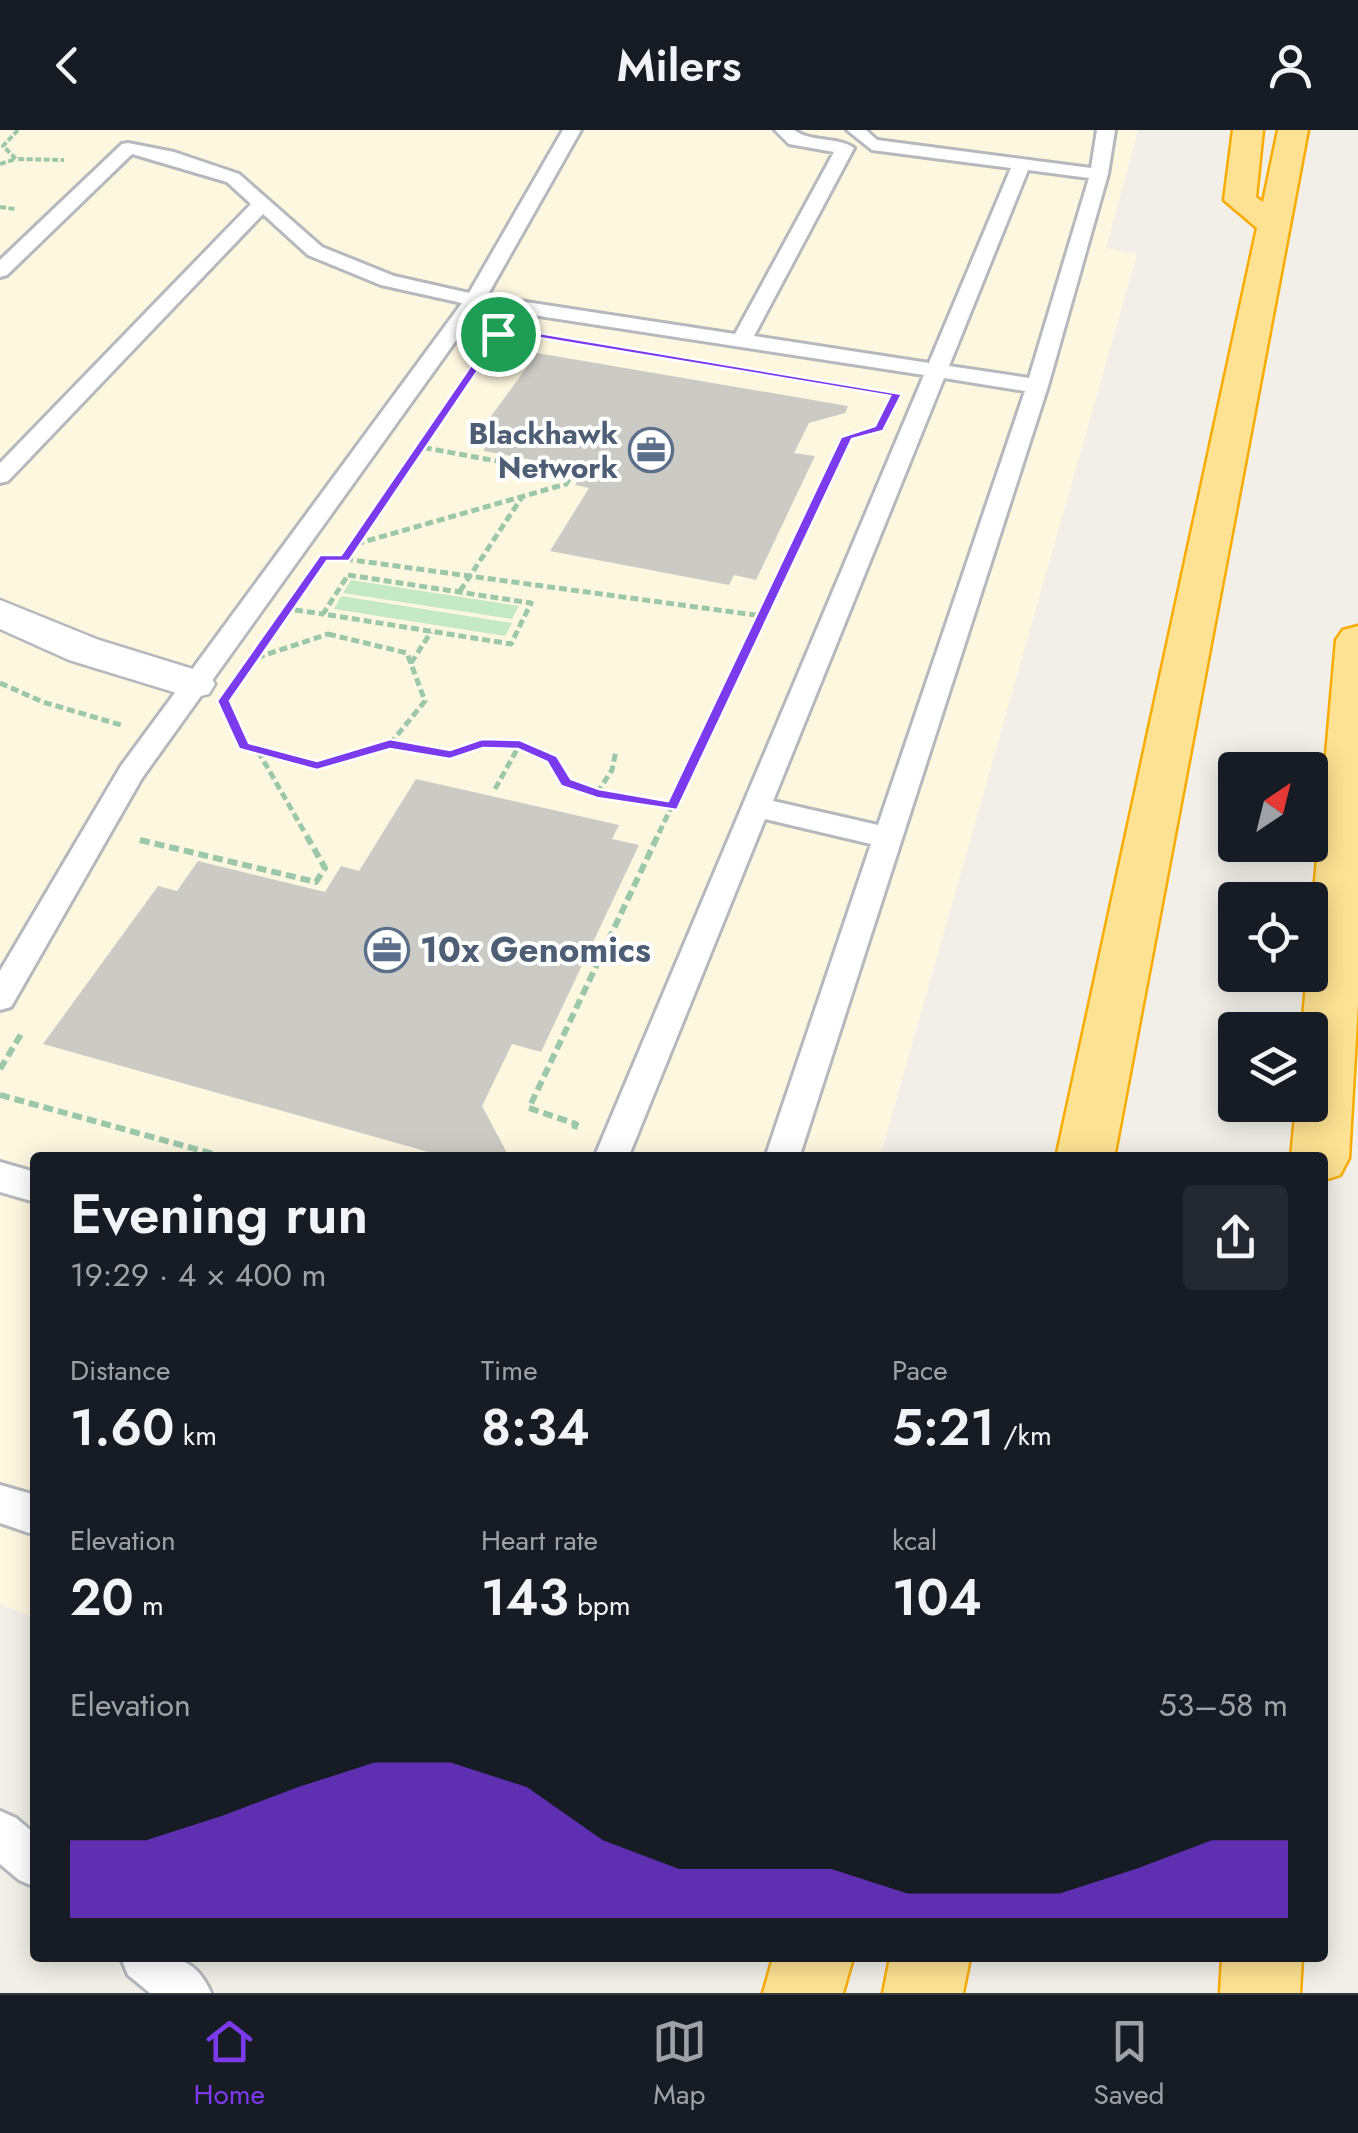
<!DOCTYPE html>
<html lang="en">
<head>
<meta charset="utf-8">
<style>
  :root { --surface:#171b24; --page:#242831; --text:#f1f3f6; --muted:#9ea1a6; --line:#363941; --accent:#7c3aed }
  body { margin:0; font-family:Jost,sans-serif; background:var(--page); color:var(--text); height:100vh; display:flex; flex-direction:column; font-size:38px; white-space:nowrap }
  * { box-sizing:border-box; margin:0 }
  p { font-size:32px; color:var(--muted) }
  .icon { flex:none; width:55px; height:55px; fill:none; stroke:currentColor; stroke-width:2; stroke-linecap:round; stroke-linejoin:round }
  .map { position:relative; flex:1; overflow:hidden }
  .panel { position:absolute; left:30px; top:1022px; width:1298px; height:810px; display:flex; flex-direction:column; background:var(--surface); border-radius:10px; box-shadow:0 5px 25px #0003 }
  .panel>* { flex:none }
  .needle { width:65px; rotate:35deg }
  .fabs { position:absolute; left:1218px; top:622px; display:grid; gap:20px }
  .fabs a { display:grid; place-items:center; width:110px; height:110px; border-radius:10px; background:var(--surface); box-shadow:0 5px 25px #0003; font-size:50px }
  .pin { position:absolute; display:grid; place-items:center; width:85px; height:85px; color:#fff; margin:-42px; border:5px solid #fff; border-radius:50%; box-shadow:0 2px 10px #0007 }
  .round { display:grid; place-items:center; flex:none; width:105px; height:105px; border-radius:10px; background:var(--page) }
  .summary { display:flex; align-items:center; justify-content:space-between; height:170px; padding:0 40px }
  h1 { font-size:55px; font-weight:600; line-height:75px }
  .stats { display:grid; grid-template-columns:repeat(3,1fr); gap:15px; height:170px; padding:10px 40px }
  .stats div { display:grid; align-content:center }
  .stats b { font-size:50px; font-weight:600 }
  .stats small { font-size:28px; font-weight:400 }
  .stats p { font-size:28px }
  .chart { height:280px; padding:20px 40px }
  .chart p { display:flex; justify-content:space-between }
  .chart svg { width:100%; height:180px; margin-top:10px; fill:var(--accent); opacity:.7 }
  header { display:flex; justify-content:space-between; align-items:center; height:130px; padding:0 40px; background:var(--surface); font-size:45px; font-weight:600 }
  .menu { display:flex; justify-content:space-around; align-items:center; height:140px; border-top:2px solid var(--line); background:var(--surface); font-size:28px; color:var(--muted) }
  .menu a { display:grid; justify-items:center; gap:5px }
  .menu .selected { color:var(--accent) }
  .map>svg:first-child { display:block }
  .commercial { fill:#fef7e0 }
  .green { fill:#c5e8c5 }
  .building { fill:#cccac5 }
  .lines { fill:none; stroke-linecap:round; stroke-linejoin:round }
  .lane-casing { stroke:#b5b8bc; stroke-width:6 }
  .street-casing { stroke:#b5b8bc; stroke-width:5 }
  .highway-casing { stroke:#f9ab00; stroke-width:5 }
  .path-far2 { stroke:#9cc7a9; stroke-width:4; stroke-dasharray:6 2.5; stroke-linecap:butt }
  .path-far1 { stroke:#9cc7a9; stroke-width:5; stroke-dasharray:8 4; stroke-linecap:butt }
  .path { stroke:#9cc7a9; stroke-width:6; stroke-dasharray:10 5; stroke-linecap:butt }
  .lane { fill:#fff; fill-rule:evenodd }
  .street { fill:#fff; fill-rule:evenodd }
  .highway { fill:#fde293; fill-rule:evenodd }
  .route { fill:#7c3aed; stroke:#fff; stroke-width:2.5; fill-rule:evenodd }
  .labels { text-anchor:middle; dominant-baseline:central; stroke-width:8; stroke-linejoin:round; paint-order:stroke }
  .far-service-label { font-size:30px; font-weight:bold; fill:#4e5e75; stroke:#fff; text-anchor:end }
  .service-label { font-size:35px; font-weight:bold; fill:#4e5e75; stroke:#fff; text-anchor:start }
</style>
</head>
<body>
<header><svg class="icon" aria-label="back" viewBox="0 0 24 24"><path d="M15 5l-7 7 7 7"/></svg>Milers<svg class="icon" aria-label="person" viewBox="0 0 24 24"><circle cx="12" cy="8" r="4"/><path d="M4 21q1-7 8-7t8 7"/></svg></header>
<div class="map">
<svg width="1358" height="1863" viewBox="0 0 1358 1863">
  <rect width="100%" height="100%" fill="#f1efe8"/>
  <path class="commercial" d="M 0,0 L 1138,0 L 1106,118 L 1137,124 L 880,1027 L 35,1028 L 35,1488 L 0,1474 Z"/>
  <path class="green" d="M 351,450 L 519,476 L 512,489 L 343,463 Z
    M 341,466 L 512,493 L 505,506 L 334,479 Z"/>
  <path class="building" d="M 537,223 L 848,276 L 845,283 L 809,293 L 794,323 L 815,326 L 756,450 L 734,445 L 729,455 L 550,421 L 589,358 L 575,355 L 585,339 L 483,321 L 496,303 L 481,300 Z
    M 416,649 L 619,695 L 612,709 L 639,715 L 541,922 L 512,914 L 482,976 L 507,1023 L 505,1028 L 450,1028 L 43,914 L 158,756 L 177,761 L 198,731 L 325,762 L 341,736 L 359,741 Z"/>
  <g class="lines">
    <defs>
      <path id="lane" d="M 563,0 L 581,0 L 487,166 L 735,204 L 834,22 L 789,14 L 775,0 L 794,0 C 811,13 837,6 854,18 L 754,206 L 929,233 L 1011,38 L 872,20 L 847,0 L 866,0 L 877,10 L 1091,38 L 1097,0 L 1115,0 L 1108,44 L 1048,256 L 799,1028 L 765,1028 L 871,714 L 765,689 L 628,1028 L 594,1028 L 924,245 L 480,177 L 142,648 L 11,877 L 0,880 L 0,841 L 121,636 L 462,173 L 381,155 L 308,125 L 263,84 L 8,351 L 0,353 L 0,333 L 251,74 L 227,52 L 132,24 L 7,145 L 0,147 L 0,130 L 122,14 L 128,13 L 174,22 L 239,44 L 322,117 L 394,146 L 469,163 ZM 1028,40 L 1089,48 L 1029,248 L 949,236 ZM 944,248 L 1025,261 L 878,695 L 773,671 Z
        M 0,1032 L 35,1042 L 35,1072 L 0,1062 Z
        M 0,1355 L 35,1365 L 35,1405 L 0,1393 Z
        M 0,1681 L 16,1688 L 35,1704 L 35,1757 L 19,1750 L 0,1734 Z
        M 121,1828 C 161,1825 193,1820 211,1863 L 150,1863 L 128,1845 Z"/>
      <path id="street" d="M 0,470 L 99,510 L 209,544 L 215,554 L 209,564 L 193,568 L 69,530 L 0,499 Z"/>
      <path id="highway" d="M 1233,0 L 1263,0 L 1256,67 L 1263,72 L 1278,0 L 1308,0 L 1114,1028 L 1056,1028 L 1257,98 L 1224,70 Z
        M 1358,496 L 1358,874 L 1349,1028 L 1340,1045 L 1322,1051 L 1322,1028 L 1291,1028 L 1296,975 L 1310,975 L 1310,900 L 1302,900 L 1336,510 L 1343,500 Z
        M 773,1828 L 853,1828 L 843,1863 L 763,1863 Z
        M 890,1828 L 970,1828 L 963,1863 L 883,1863 Z
        M 1222,1828 L 1302,1828 L 1300,1863 L 1220,1863 Z"/>
    </defs>
    <use href="#lane" class="lane-casing"/>
    <use href="#street" class="street-casing"/>
    <use href="#highway" class="highway-casing"/>
    <path class="path-far2" d="M 18,0 L 3,16 L 16,29 L 64,30
      M 0,34 L 16,29
      M 0,77 L 15,79
      M 427,308 L 459,261
      M 846,308 L 871,300"/>
    <path class="path-far1" d="M 356,414 L 566,354 L 572,345 L 421,317
      M 331,428 L 345,429 L 429,306
      M 345,429 L 762,486
      M 348,445 L 531,473 L 511,514 L 323,484 Z
      M 460,461 L 522,367
      M 295,480 L 323,484
      M 328,504 L 407,523 L 425,571 L 390,614 L 317,635 L 244,616 L 223,571 L 256,528 Z
      M 411,533 L 431,502
      M 0,553 L 43,572 L 121,595
      M 391,614 L 450,624 L 482,614 L 520,614 L 553,629 L 566,653 L 672,677
      M 258,621 L 305,703
      M 495,659 L 520,614
      M 597,663 L 612,640 L 616,621
      M 659,703 L 847,307 L 851,306"/>
    <path class="path" d="M 140,710 L 316,752 L 325,738 L 304,701
      M 0,939 L 23,901
      M 0,965 L 228,1028
      M 574,999 L 576,994 L 529,978 L 660,701"/>
    <use href="#lane" class="lane"/>
    <use href="#street" class="street"/>
    <use href="#highway" class="highway"/>
  </g>
  <path class="route" d="M 498,196 L 902,264 L 883,301 L 852,309 L 677,680 L 597,668 L 561,656 L 547,632 L 518,619 L 483,618 L 450,629 L 390,619 L 317,640 L 239,619 L 217,571 L 320,425 L 341,425 ZM 504,202 L 890,266 L 875,296 L 841,307 L 668,671 L 599,659 L 571,649 L 557,626 L 520,610 L 482,609 L 450,620 L 390,609 L 317,631 L 249,613 L 230,571 L 327,431 L 349,431 Z"/>
  <defs>
    <symbol id="office-ring" viewBox="-11 -11 22 22"><circle r="9.5" fill="#fff" stroke="#5c6f8a" stroke-width="1.5"/><path d="M-6-3h4V-5.5h4V-3h4V5H-6ZM-1-4.5V-3h2v-1.5ZM-6 0V1H6V0Z" fill="#5c6f8a"/></symbol>
  </defs>
  <g fill-rule="evenodd">
    <use href="#office-ring" x="626" y="295" width="50" height="50"/>
    <use href="#office-ring" x="362" y="795" width="50" height="50"/>
  </g>
  <g class="labels">
    <g class="far-service-label">
      <text x="618" y="303">Blackhawk<tspan x="618" dy="34">Network</tspan></text>
    </g>
    <g class="service-label">
      <text x="420" y="820">10x Genomics</text>
    </g>
  </g>
</svg>
<div class="fabs">
<a><svg class="needle" viewBox="-14 -14 28 28"><path d="M0-13l5 13h-10z" fill="#e53935"/><path d="M0 13l5-13h-10z" fill="#9ea1a6"/></svg></a>
<a><svg class="icon" aria-label="locate" viewBox="0 0 24 24"><circle cx="12" cy="12" r="6"/><path d="M12 2v4M12 18v4M2 12h4M18 12h4"/></svg></a>
<a><svg class="icon" aria-label="layers" viewBox="0 0 24 24"><path d="M12 4l9 5-9 5-9-5zM3 14l9 5 9-5"/></svg></a>
</div>
<div class="pin" style="left:498px;top:204px;background:#1e9e55"><svg class="icon" aria-label="arrive" viewBox="0 0 24 24"><path d="M6 21V4h12l-3 4 3 4H6"/></svg></div>
<section class="panel">
<div class="summary"><div><h1>Evening run</h1><p>19:29 · 4 × 400 m</p></div><a class="round"><svg class="icon" aria-label="share" viewBox="0 0 24 24"><path d="M12 15V3M7 8l5-5 5 5M5 13v7h14v-7"/></svg></a></div>
<div class="stats">
<div><p>Distance</p><b>1.60<small> km</small></b></div>
<div><p>Time</p><b>8:34</b></div>
<div><p>Pace</p><b>5:21<small> /km</small></b></div>
</div>
<div class="stats">
<div><p>Elevation</p><b>20<small> m</small></b></div>
<div><p>Heart rate</p><b>143<small> bpm</small></b></div>
<div><p>kcal</p><b>104</b></div>
</div>
<div class="chart"><p><span>Elevation</span>53–58 m</p>
<svg viewBox="0 0 160 44" preserveAspectRatio="none"><path d="M0 44V25L10 25L20 19L30 12L40 6L50 6L60 12L70 25L80 32L90 32L100 32L110 38L120 38L130 38L140 32L150 25L160 25V44z"/></svg>
</div>
</section>
</div>
<nav class="menu">
<a class="selected"><svg class="icon" aria-label="home" viewBox="0 0 24 24"><path d="M3 11l9-7 9 7M6 9v11h12V9"/></svg>Home</a>
<a><svg class="icon" aria-label="map" viewBox="0 0 24 24"><path d="M3 6l6-2 6 2 6-2v14l-6 2-6-2-6 2zM9 4v14M15 6v14"/></svg>Map</a>
<a><svg class="icon" aria-label="saved" viewBox="0 0 24 24"><path d="M7 4h10v16l-5-4-5 4z"/></svg>Saved</a>
</nav>
</body>
</html>
